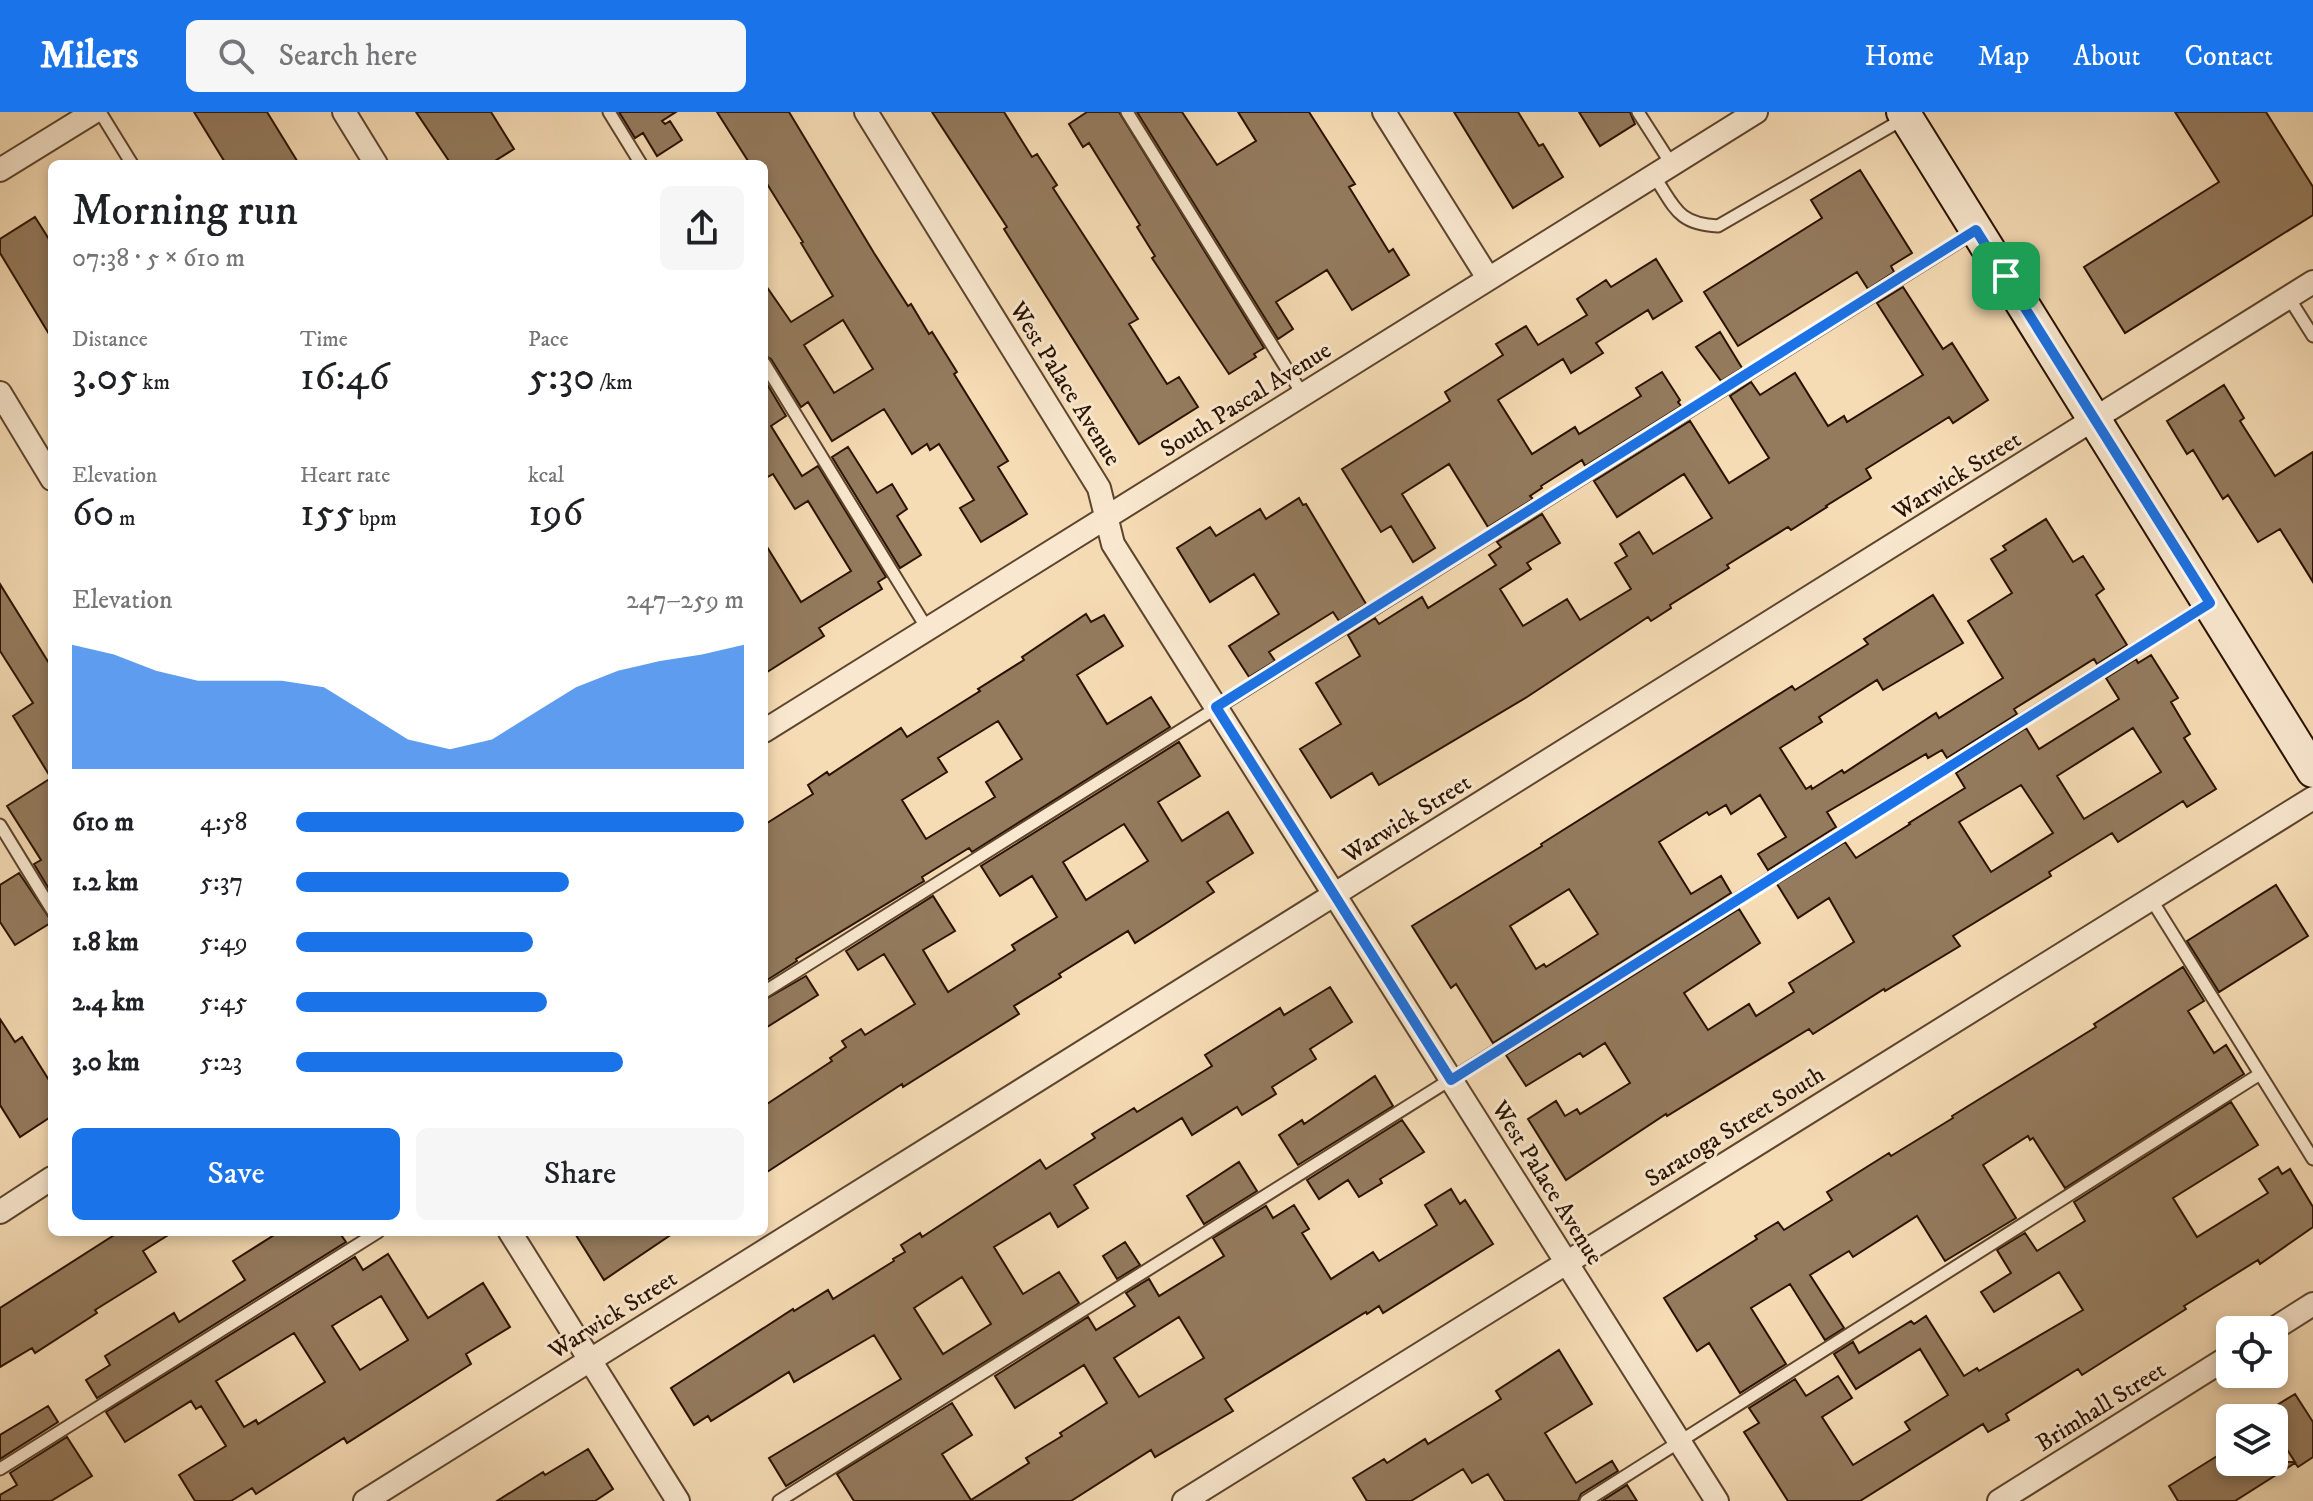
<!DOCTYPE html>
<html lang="en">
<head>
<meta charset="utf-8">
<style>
  :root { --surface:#fff; --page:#f6f6f6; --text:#202124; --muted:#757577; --accent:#1a73e8 }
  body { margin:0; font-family:"IM FELL DW Pica",serif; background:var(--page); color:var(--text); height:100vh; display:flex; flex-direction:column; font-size:30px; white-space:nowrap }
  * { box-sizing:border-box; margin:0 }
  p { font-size:26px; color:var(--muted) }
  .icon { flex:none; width:44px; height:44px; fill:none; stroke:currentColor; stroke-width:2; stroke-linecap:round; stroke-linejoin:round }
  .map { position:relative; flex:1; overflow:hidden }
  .sheet { position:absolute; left:48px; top:48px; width:720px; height:1076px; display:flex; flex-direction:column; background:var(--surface); border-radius:12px; box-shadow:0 4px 12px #0003 }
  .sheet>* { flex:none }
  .controls { position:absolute; left:2216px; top:1204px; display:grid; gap:16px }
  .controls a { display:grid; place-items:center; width:72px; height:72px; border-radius:12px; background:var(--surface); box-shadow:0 4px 12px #0003; font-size:40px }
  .pin { position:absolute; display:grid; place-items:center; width:68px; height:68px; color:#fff; margin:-34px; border-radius:16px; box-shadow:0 4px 12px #0006 }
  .round { display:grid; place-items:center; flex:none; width:84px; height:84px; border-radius:12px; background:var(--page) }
  .head { display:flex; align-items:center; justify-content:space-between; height:136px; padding:0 24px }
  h1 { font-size:44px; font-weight:600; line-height:60px }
  .figures { display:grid; grid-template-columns:repeat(3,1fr); gap:12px; height:136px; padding:8px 24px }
  .figures div { display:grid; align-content:center }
  .figures b { font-size:40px; font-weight:600 }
  .figures small { font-size:22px; font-weight:400 }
  .figures p { font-size:22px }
  .chart { height:224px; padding:16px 24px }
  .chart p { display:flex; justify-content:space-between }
  .chart svg { width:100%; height:144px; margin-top:8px; fill:var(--accent); opacity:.7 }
  .primary-button { display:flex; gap:16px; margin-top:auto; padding:16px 24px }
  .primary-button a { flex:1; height:92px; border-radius:12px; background:var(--accent); color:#fff; font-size:32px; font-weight:600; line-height:92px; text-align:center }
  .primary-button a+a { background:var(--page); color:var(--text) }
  ul { padding:0 24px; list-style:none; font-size:26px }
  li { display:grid; grid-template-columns:128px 96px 1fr; align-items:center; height:60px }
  li i { height:20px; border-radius:10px; background:var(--accent) }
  header { display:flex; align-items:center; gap:48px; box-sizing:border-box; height:112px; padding:0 40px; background:var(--accent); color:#fff }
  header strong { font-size:38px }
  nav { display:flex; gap:44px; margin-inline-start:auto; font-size:28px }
  .search { width:560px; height:72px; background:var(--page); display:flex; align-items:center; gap:20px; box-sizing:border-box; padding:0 28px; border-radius:12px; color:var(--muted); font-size:30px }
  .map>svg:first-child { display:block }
  .building { fill:#947b5e; stroke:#2a1200; stroke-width:2; fill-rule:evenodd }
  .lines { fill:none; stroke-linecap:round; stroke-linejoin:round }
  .lane-casing { stroke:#5d442d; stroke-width:15 }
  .street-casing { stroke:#5d442d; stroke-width:26 }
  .secondary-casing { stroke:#2a1200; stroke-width:36 }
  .lane { stroke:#f9e8cf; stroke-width:11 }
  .street { stroke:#f9e8cf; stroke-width:22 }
  .secondary { stroke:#f9e8cf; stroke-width:32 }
  .route-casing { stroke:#fff; stroke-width:16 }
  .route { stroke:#1a73e8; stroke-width:10 }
  .labels { text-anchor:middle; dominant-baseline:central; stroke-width:6; stroke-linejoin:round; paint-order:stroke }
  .street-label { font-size:24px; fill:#2a1200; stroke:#f9e8cf }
</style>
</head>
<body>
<header>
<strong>Milers</strong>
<div class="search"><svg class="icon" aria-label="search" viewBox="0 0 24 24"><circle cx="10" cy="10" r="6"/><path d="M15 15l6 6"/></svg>Search here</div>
<nav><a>Home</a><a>Map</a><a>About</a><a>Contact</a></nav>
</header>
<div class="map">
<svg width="2313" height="1389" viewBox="0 0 2313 1389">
  <rect width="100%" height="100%" fill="#f6dcb5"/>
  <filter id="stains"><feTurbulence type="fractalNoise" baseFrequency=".0025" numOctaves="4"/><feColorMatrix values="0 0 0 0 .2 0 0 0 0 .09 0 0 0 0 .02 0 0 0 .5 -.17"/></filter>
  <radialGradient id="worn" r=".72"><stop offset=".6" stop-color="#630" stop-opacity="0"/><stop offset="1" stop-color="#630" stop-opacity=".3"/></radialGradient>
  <path class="building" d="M 194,0 L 267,0 L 299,52 L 226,52 Z
    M 416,0 L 491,0 L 514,37 L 490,52 L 451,52 Z
    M 619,0 L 676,0 L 662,9 L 665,12 L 670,9 L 682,28 L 657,44 L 643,21 L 635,26 Z
    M 717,0 L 789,0 L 874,141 L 908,194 L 911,192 L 929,222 L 932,220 L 957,260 L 954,262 L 1008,349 L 998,355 L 1027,402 L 981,430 L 960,396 L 974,388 L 939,332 L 930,338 L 927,332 L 912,342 L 884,297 L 832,329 L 808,290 L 801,295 L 771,247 L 764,243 L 764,171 L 791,210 L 833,184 L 801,131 L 803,130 L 764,67 L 764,52 L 750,52 ZM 843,208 L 873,257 L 834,281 L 804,233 Z
    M 932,0 L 1004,0 L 1032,45 L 1037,42 L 1057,73 L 1053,76 L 1138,207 L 1129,212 L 1167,272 L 1179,265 L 1198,295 L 1139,332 L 1004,117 L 1007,115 Z
    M 1087,0 L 1119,0 L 1264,236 L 1254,242 L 1256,245 L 1229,262 L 1152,146 L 1155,144 L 1137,115 L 1140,113 L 1089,31 L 1083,35 L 1069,12 Z
    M 1137,0 L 1182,0 L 1217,53 L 1256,29 L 1238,0 L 1309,0 L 1355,72 L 1349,75 L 1389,140 L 1393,137 L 1409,163 L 1352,198 L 1327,158 L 1276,190 L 1293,217 L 1278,227 Z
    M 1454,0 L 1518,0 L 1539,34 L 1543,32 L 1563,65 L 1513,96 Z
    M 1579,0 L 1630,0 L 1635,12 L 1600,34 Z
    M 2175,0 L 2266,0 L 2313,75 L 2313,103 L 2125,221 L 2084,155 L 2219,70 Z
    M 1860,58 L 1912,141 L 1891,154 L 1894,160 L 1868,177 L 1857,160 L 1738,234 L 1704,180 L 1822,106 L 1811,88 Z
    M 35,105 L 52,132 L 52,227 L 0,141 L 0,127 Z
    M 1656,147 L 1682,189 L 1653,207 L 1648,198 L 1596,231 L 1603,241 L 1571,261 L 1563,247 L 1498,288 L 1532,342 L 1575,315 L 1579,322 L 1641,284 L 1636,276 L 1662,260 L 1680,288 L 1678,290 L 1681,294 L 1585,354 L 1582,348 L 1541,374 L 1542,376 L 1530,384 L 1533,387 L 1488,415 L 1449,352 L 1402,382 L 1435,436 L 1413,450 L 1391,414 L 1381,420 L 1342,357 L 1450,289 L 1445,280 L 1503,243 L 1496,232 L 1526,214 L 1538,233 L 1587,203 L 1577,187 L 1606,168 L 1611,175 Z
    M 1903,175 L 1943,237 L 1952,231 L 1988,288 L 1953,311 L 1949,305 L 1866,357 L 1871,366 L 1826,394 L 1827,395 L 1791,418 L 1788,415 L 1727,453 L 1729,456 L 1670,493 L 1671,496 L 1651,509 L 1648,505 L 1527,585 L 1379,673 L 1372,661 L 1331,686 L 1300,637 L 1341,612 L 1316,571 L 1360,544 L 1348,523 L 1375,506 L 1379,512 L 1422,485 L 1428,496 L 1496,453 L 1489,443 L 1501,435 L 1497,430 L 1542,402 L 1560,431 L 1527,451 L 1531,457 L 1500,477 L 1523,514 L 1567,487 L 1580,508 L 1631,477 L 1615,451 L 1627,444 L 1620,432 L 1639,420 L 1653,442 L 1712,406 L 1684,362 L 1617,405 L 1594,369 L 1690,309 L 1729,371 L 1769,346 L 1730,284 L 1751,270 L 1760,283 L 1795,261 L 1828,314 L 1844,304 L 1847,310 L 1923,263 L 1877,191 Z
    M 1720,220 L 1742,256 L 1721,269 L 1696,235 Z
    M 764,267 L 786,304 L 771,314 L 802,364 L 818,354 L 886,465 L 878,470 L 882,477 L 819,516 L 824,524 L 764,562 L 764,430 L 801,490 L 851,459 L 808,389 L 795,397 L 773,362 L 764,367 Z
    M 2224,273 L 2244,306 L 2240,309 L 2275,364 L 2313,340 L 2313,470 L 2280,417 L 2258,430 L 2228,383 L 2223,387 L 2193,338 L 2187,342 L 2167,309 Z
    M 848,335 L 877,381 L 892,372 L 907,397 L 897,404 L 921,443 L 900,456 L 832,345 Z
    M 1299,386 L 1303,393 L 1306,392 L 1366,492 L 1339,509 L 1333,500 L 1269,540 L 1275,549 L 1249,565 L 1229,534 L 1279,502 L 1254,462 L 1210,490 L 1177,436 L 1210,415 L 1216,424 L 1260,397 L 1266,407 Z
    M 2046,407 L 2073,450 L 2083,444 L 2104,477 L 2096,483 L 2127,533 L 2097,552 L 2094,547 L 2014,597 L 2017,602 L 1947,646 L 1942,638 L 1928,646 L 1926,642 L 1827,700 L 1836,715 L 1768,758 L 1758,742 L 1786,725 L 1760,683 L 1731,702 L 1726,693 L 1709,703 L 1707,700 L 1659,730 L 1691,782 L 1721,764 L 1731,781 L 1493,931 L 1456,872 L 1451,876 L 1412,814 L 1542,734 L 1541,732 L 1792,574 L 1795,578 L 1868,532 L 1864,527 L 1933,483 L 1963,531 L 1883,578 L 1877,568 L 1819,605 L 1822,610 L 1780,636 L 1806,677 L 1811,674 L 1812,677 L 1842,658 L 1844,661 L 1936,601 L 1939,606 L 2003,566 L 1968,509 L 2012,481 L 1991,447 L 2006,438 L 2003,434 ZM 1569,777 L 1598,822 L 1546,855 L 1544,852 L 1536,857 L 1510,814 Z
    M 0,472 L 52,556 L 52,782 L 34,752 L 41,748 L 7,694 L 51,666 L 13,604 L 33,591 L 0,539 Z
    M 1086,502 L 1091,510 L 1104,503 L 1123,534 L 1077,563 L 1107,612 L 1151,585 L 1170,615 L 972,740 L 969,736 L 922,765 L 924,769 L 796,847 L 797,849 L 764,870 L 764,713 L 813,682 L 808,673 L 827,660 L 829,663 L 901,616 L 907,625 L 980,579 L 978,577 L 1024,548 L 1022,545 ZM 998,609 L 1022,647 L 986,670 L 995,685 L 926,727 L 902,688 L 947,660 L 938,646 Z
    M 2151,543 L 2178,586 L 2171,590 L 2190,622 L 2184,626 L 2216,677 L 2187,695 L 2183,689 L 2118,730 L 2112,721 L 2049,760 L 2051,764 L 1953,824 L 1960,834 L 1885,879 L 1884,877 L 1813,922 L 1809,917 L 1667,1004 L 1666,1002 L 1566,1068 L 1528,1007 L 1556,989 L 1565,1004 L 1577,997 L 1580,1002 L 1630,971 L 1605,931 L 1583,945 L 1580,941 L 1526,974 L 1506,943 L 1739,797 L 1760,831 L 1684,881 L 1708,918 L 1749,892 L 1756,904 L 1794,880 L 1789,871 L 1854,830 L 1829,786 L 1798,806 L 1777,772 L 1845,730 L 1856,746 L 1910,712 L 1909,711 L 1965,676 L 1956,661 L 2026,616 L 2039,637 L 2119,587 L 2106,566 L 2136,547 L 2138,551 ZM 2133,616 L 2161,660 L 2084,707 L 2057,664 ZM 2021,673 L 2053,721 L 1991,760 L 1959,710 Z
    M 1179,630 L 1200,664 L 1158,690 L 1182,729 L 1228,700 L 1253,741 L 1207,770 L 1214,780 L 1165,812 L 1135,831 L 1128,819 L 1059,862 L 1061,865 L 1014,894 L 1019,902 L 903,975 L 902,972 L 764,1062 L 764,994 L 832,949 L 830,946 L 846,935 L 842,929 L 861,917 L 865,923 L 915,892 L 884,842 L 858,858 L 846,839 L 933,784 L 955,819 L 923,838 L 948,880 L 1015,838 L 1012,833 L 1057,805 L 1032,764 L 1000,784 L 981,754 ZM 1124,712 L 1148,749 L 1086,788 L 1063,750 Z
    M 19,761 L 52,810 L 15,833 L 0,810 L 0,773 Z
    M 2276,773 L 2308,824 L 2219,880 L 2187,829 Z
    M 2183,855 L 2204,889 L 2188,899 L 2214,941 L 2226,933 L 2244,962 L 2065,1076 L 2033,1026 L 2030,1028 L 2028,1024 L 1983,1053 L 2016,1106 L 1945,1149 L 1917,1104 L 1853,1145 L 1849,1139 L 1810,1163 L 1844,1216 L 1825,1228 L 1790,1172 L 1751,1196 L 1786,1252 L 1740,1281 L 1709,1231 L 1697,1239 L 1664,1186 L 1757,1127 L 1755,1124 L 1778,1110 L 1784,1118 L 1832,1088 L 1827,1080 L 1889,1041 L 1891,1044 L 1953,1006 L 1952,1004 L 2096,915 L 2094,912 Z
    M 806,864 L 818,883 L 764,917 L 764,888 Z
    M 1330,875 L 1352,910 L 1310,937 L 1316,947 L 1272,975 L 1276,982 L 1242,1003 L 1237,995 L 1192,1023 L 1182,1006 L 1074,1073 L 1088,1096 L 1058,1115 L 1050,1101 L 994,1135 L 1023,1182 L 1059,1160 L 1079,1191 L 786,1374 L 769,1346 L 901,1267 L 874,1223 L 794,1270 L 789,1260 L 711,1309 L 708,1304 L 694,1313 L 671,1276 L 793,1197 L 794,1199 L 828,1178 L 833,1187 L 894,1149 L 893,1147 L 905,1140 L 901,1133 L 920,1121 L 922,1125 L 1040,1048 L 1046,1057 L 1095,1026 L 1092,1022 L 1134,996 L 1137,1000 L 1212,954 L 1205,943 L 1280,896 L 1284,903 ZM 962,1165 L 991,1212 L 943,1242 L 914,1196 Z
    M 0,907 L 15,930 L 22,925 L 52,973 L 52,1004 L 20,1025 L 0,993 Z
    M 1375,964 L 1393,994 L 1298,1053 L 1279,1023 L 1302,1008 L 1304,1012 Z
    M 2231,990 L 2258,1033 L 2173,1086 L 2197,1125 L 2268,1081 L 2259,1067 L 2278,1055 L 2282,1062 L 2290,1057 L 2313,1095 L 2313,1115 L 2260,1152 L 2258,1148 L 2184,1194 L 2186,1197 L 2082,1263 L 2078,1257 L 2006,1302 L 2009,1308 L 1988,1320 L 1983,1312 L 1860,1389 L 1788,1389 L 1744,1320 L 1759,1311 L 1749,1296 L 1795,1267 L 1806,1284 L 1838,1264 L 1852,1286 L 1822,1305 L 1853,1353 L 1910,1318 L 1905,1310 L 1948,1283 L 1920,1237 L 1856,1277 L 1834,1242 L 1853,1230 L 1859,1241 L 1911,1209 L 1914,1212 L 1926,1204 L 1964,1264 L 1977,1256 L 1979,1259 L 2083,1198 L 2059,1160 L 1994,1200 L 1981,1180 L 2011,1161 L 1997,1138 L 2025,1121 L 2037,1139 L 2085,1109 L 2074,1090 Z
    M 1402,1008 L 1424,1040 L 1380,1067 L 1382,1071 L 1359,1085 L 1348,1068 L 1319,1087 L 1307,1068 Z
    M 1239,1050 L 1257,1079 L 1204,1112 L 1187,1084 Z
    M 1451,1077 L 1460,1092 L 1465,1088 L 1493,1132 L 1383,1201 L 1379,1194 L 1367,1202 L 1366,1200 L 1225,1287 L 1233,1299 L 1155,1345 L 1151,1338 L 1071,1389 L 854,1389 L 837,1362 L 952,1291 L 972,1323 L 942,1342 L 971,1388 L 1029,1351 L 1026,1346 L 1062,1324 L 1060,1321 L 1107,1291 L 1084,1253 L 1015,1296 L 995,1264 L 1088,1205 L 1096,1218 L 1135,1194 L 1126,1181 L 1149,1167 L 1159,1184 L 1224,1144 L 1213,1126 L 1266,1094 L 1273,1106 L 1294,1093 L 1309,1117 L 1302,1121 L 1331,1167 L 1373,1140 L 1379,1149 L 1437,1113 L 1425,1093 ZM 1179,1205 L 1204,1246 L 1139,1285 L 1114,1246 Z
    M 119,1120 L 173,1120 L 143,1139 L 156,1160 L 95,1198 L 97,1201 L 35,1241 L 32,1236 L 0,1255 L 0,1196 Z
    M 279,1120 L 339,1120 L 346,1130 L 97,1286 L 86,1268 L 110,1253 L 105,1244 L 174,1201 L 179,1210 L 245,1168 L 233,1149 Z
    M 574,1120 L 675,1120 L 604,1168 Z
    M 1125,1130 L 1140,1153 L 1117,1167 L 1103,1144 Z
    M 388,1142 L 428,1206 L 483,1171 L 510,1215 L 466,1242 L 471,1252 L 347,1331 L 344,1326 L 256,1382 L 252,1376 L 231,1389 L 195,1389 L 179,1363 L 226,1334 L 201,1294 L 196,1297 L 191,1289 L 125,1330 L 106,1300 L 355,1145 L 363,1158 ZM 381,1184 L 408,1228 L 360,1258 L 332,1214 ZM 294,1221 L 325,1270 L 258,1312 L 256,1308 L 244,1315 L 216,1269 Z
    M 1559,1238 L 1592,1292 L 1545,1321 L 1576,1371 L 1612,1349 L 1618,1359 L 1581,1382 L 1578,1389 L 1505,1389 L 1488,1362 L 1472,1371 L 1463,1357 L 1411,1389 L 1367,1389 L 1353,1366 L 1384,1347 L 1387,1351 L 1425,1327 L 1428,1332 L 1501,1287 L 1496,1279 Z
    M 2295,1282 L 2313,1310 L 2313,1345 L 2298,1355 L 2295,1351 L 2235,1389 L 2178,1389 L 2169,1374 L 2230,1336 L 2230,1350 L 2295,1350 L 2274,1317 L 2274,1306 L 2267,1306 L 2264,1301 Z
    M 48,1294 L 58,1310 L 0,1347 L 0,1323 Z
    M 67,1325 L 92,1364 L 51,1389 L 0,1389 L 0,1383 L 17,1373 L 10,1361 Z
    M 588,1337 L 613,1377 L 595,1389 L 497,1389 L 543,1360 L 545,1363 Z
    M 1627,1373 L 1637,1389 L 1602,1389 Z"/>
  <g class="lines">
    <defs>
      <path id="lane" d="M 100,0 L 132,52
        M 609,0 L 641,52
        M 1127,0 L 1303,283
        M 1638,0 L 1672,53
        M 1654,64 C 1675,95 1677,112 1718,114 L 1905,6
        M 2289,186 L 2313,224
        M 764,251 L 928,518
        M 0,713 L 52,798
        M 2151,787 L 2313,1047
        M 764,880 L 1976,119
        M 0,1357 L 378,1120
        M 779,1389 L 2208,492
        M 1586,1389 L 2260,962"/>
      <path id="street" d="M 344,0 L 376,52
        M 866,0 L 1099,376 L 1113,432 L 1717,1389
        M 1384,0 L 1488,166
        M 0,58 L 94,0
        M 0,281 L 52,367
        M 764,619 L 1756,0
        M 0,1100 L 52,1066
        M 510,1120 L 678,1389
        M 2272,1218 L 2313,1192
        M 365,1389 L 2313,170
        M 1184,1389 L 2313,686
        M 1999,1389 L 2230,1244"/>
      <path id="secondary" d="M 1903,0 L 2313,659"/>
    </defs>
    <use href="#lane" class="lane-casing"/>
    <use href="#street" class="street-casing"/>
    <use href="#secondary" class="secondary-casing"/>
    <use href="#lane" class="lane"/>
    <use href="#street" class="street"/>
    <use href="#secondary" class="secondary"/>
  </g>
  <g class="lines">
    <defs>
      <path id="route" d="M 1976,118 L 2210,491 L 1451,968 L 1216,595 Z"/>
    </defs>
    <use href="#route" class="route-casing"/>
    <use href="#route" class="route"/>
  </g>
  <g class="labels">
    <g class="street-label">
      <text transform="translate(1065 272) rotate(58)">West Palace Avenue</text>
      <text transform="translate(1246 288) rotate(-32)">South Pascal Avenue</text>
      <text transform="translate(1957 364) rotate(-32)">Warwick Street</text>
      <text transform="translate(1407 707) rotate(-32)">Warwick Street</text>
      <text transform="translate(1735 1015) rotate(-32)">Saratoga Street South</text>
      <text transform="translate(1547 1071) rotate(58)">West Palace Avenue</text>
      <text transform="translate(613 1203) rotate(-32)">Warwick Street</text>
      <text transform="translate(2101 1295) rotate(-32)">Brimhall Street</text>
    </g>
  </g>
  <rect width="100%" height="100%" filter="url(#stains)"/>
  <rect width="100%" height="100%" fill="url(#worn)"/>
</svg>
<div class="controls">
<a><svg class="icon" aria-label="locate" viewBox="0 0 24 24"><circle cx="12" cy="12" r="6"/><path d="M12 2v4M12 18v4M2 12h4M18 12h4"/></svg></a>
<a><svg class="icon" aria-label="layers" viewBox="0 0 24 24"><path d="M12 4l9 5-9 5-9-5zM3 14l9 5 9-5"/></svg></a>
</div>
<div class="pin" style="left:2006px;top:164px;background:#1e9e55"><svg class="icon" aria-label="arrive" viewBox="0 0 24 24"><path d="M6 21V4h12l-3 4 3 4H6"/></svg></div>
<section class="sheet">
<div class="head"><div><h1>Morning run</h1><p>07:38 · 5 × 610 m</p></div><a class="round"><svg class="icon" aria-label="share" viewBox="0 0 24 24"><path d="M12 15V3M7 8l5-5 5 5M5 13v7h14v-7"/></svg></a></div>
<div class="figures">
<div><p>Distance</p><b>3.05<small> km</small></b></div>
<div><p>Time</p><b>16:46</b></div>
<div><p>Pace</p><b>5:30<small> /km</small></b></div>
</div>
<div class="figures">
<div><p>Elevation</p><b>60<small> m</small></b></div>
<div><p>Heart rate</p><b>155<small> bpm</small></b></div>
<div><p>kcal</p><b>196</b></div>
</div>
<div class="chart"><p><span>Elevation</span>247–259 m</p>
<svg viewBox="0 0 160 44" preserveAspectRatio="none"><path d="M0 44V6L10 9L20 14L30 17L40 17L50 17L60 19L70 27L80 35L90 38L100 35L110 27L120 19L130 14L140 11L150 9L160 6V44z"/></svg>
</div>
<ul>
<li><b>610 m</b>4:58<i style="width:100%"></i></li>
<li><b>1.2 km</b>5:37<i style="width:61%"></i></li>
<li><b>1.8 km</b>5:49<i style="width:53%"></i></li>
<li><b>2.4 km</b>5:45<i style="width:56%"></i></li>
<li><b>3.0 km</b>5:23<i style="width:73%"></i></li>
</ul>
<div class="primary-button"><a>Save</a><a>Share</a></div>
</section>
</div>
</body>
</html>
